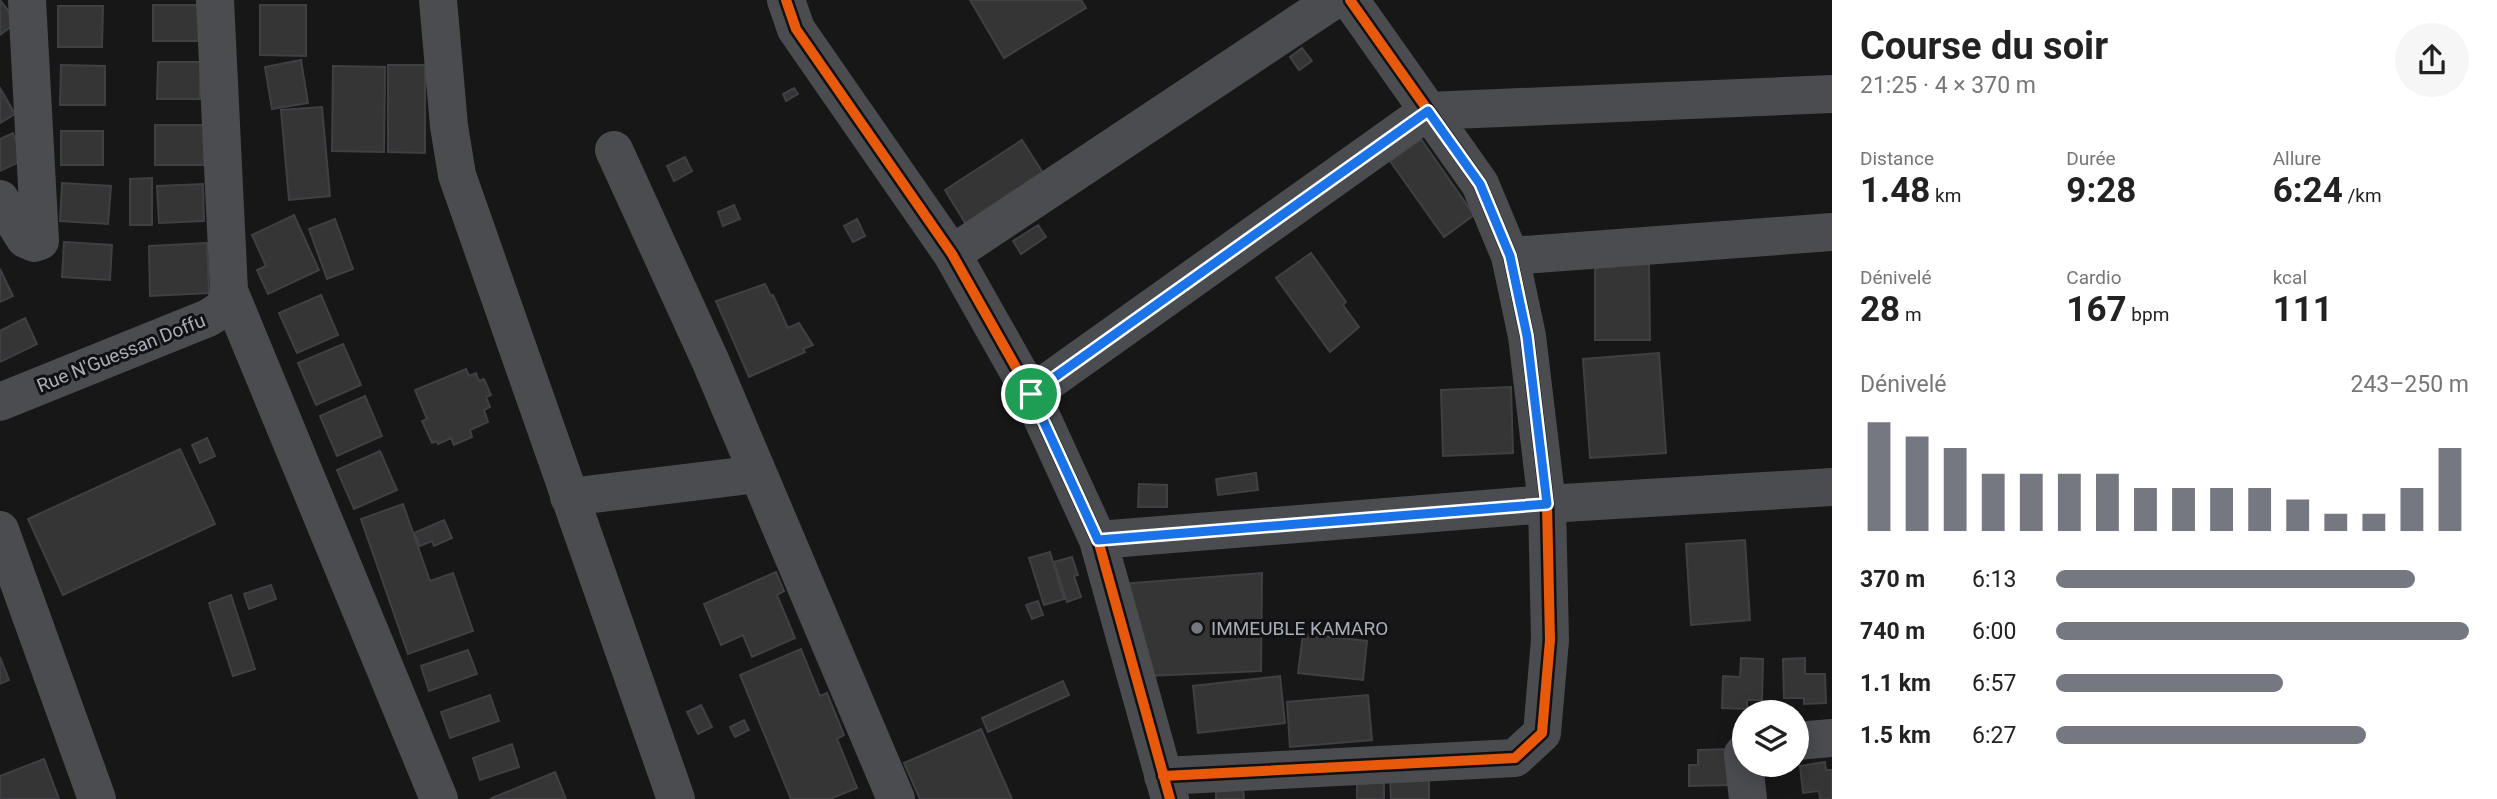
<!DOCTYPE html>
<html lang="fr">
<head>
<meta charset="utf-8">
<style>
  :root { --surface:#fff; --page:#f6f6f6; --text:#222; --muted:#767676; --accent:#757880 }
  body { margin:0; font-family:Roboto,sans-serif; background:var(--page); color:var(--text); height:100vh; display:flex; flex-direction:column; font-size:26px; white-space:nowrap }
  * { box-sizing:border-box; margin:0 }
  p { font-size:23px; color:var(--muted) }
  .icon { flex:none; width:38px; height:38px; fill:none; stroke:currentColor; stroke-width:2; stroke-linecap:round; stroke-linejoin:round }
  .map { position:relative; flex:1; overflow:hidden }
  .panel { display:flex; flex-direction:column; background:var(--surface); width:665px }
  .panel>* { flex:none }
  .fabs { position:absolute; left:1732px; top:700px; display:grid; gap:14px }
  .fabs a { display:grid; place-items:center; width:77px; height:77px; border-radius:50%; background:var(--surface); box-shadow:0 4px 18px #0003; font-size:35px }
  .pin { position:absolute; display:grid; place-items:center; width:60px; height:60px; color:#fff; margin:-30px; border:4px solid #fff; border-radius:50%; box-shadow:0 2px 7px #0007 }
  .round { display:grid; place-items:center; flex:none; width:74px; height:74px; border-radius:37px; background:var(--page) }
  .summary { display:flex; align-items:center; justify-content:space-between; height:119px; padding:0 28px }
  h1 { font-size:38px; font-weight:700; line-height:52px }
  .metrics { display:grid; grid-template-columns:repeat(3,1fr); gap:10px; height:119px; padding:7px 28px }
  .metrics div { display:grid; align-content:center }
  .metrics b { font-size:35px; font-weight:700 }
  .metrics small { font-size:19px; font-weight:400 }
  .metrics p { font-size:19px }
  .chart { height:196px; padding:14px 28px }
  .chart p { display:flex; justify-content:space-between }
  .chart svg { width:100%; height:126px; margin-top:7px; stroke:var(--accent); stroke-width:6 }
  ul { padding:0 28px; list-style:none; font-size:23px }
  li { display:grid; grid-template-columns:112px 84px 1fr; align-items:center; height:52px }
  li i { height:18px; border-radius:9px; background:var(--accent) }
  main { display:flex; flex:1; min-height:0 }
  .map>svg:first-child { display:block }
  .building { fill:#353536; stroke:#3f4043; stroke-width:2 }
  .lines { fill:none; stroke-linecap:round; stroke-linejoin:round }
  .minor { stroke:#4b4c50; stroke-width:38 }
  .cycleway-casing { stroke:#111113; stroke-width:15 }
  .cycleway { stroke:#e8590c; stroke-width:10 }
  .route-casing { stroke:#fff; stroke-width:14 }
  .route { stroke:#1a73e8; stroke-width:9 }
  .poi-dot { fill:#757880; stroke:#111113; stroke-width:2.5 }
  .labels { text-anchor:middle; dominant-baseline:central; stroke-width:6; stroke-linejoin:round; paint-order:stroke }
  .street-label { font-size:19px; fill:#a8adb8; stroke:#111113 }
  .poi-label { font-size:19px; fill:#a8adb8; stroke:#111113; text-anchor:start }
</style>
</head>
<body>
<main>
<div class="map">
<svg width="1832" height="799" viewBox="0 0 1832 799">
  <rect width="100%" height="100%" fill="#171717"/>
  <path class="building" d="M 0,0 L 17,22 L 0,35 Z
    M 970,0 L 1081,0 L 1086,8 L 1004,58 Z
    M 153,5 L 199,5 L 199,41 L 153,41 Z
    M 260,5 L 306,5 L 306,56 L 260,55 Z
    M 58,6 L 103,6 L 102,47 L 58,47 Z
    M 1302,48 L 1312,61 L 1299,70 L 1290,57 Z
    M 301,60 L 308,103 L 272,109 L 265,67 Z
    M 158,62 L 200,62 L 200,99 L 157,99 Z
    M 61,65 L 105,66 L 105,105 L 60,105 Z
    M 388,65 L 425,65 L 425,153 L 388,152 Z
    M 333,66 L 385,67 L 384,152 L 332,151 Z
    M 0,88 L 15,114 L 0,123 Z
    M 794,88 L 798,94 L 786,101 L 783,94 Z
    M 322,107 L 330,196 L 289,200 L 281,110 Z
    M 155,125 L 204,125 L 204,165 L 155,165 Z
    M 61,131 L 103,131 L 103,165 L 61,165 Z
    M 13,133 L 25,159 L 0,171 L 0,139 Z
    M 1421,139 L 1474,215 L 1444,237 L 1390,161 Z
    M 1022,140 L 1045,176 L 967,226 L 945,190 Z
    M 685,157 L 692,171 L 674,181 L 667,166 Z
    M 152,178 L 152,225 L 130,225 L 130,179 Z
    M 62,183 L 111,186 L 108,224 L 60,221 Z
    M 203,184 L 204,221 L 159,223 L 157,186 Z
    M 734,205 L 740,219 L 723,226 L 718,212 Z
    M 294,215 L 319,270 L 268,294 L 257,270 L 266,266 L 252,235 Z
    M 335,219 L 353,269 L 327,279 L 309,229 Z
    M 857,219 L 865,236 L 853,242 L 844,226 Z
    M 1038,225 L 1046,237 L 1021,254 L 1013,241 Z
    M 64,242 L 112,245 L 110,280 L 62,277 Z
    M 207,243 L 209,293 L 150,296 L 149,246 Z
    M 1311,253 L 1346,302 L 1343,305 L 1359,327 L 1330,352 L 1276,278 Z
    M 1595,262 L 1649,262 L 1650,340 L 1595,340 Z
    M 0,269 L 13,296 L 0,302 Z
    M 765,284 L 771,296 L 773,295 L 788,328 L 799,323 L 813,345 L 803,349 L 805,352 L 749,377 L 716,301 Z
    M 321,295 L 338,335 L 297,353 L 279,313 Z
    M 25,318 L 37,344 L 0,362 L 0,331 Z
    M 343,344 L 361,385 L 316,405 L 298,363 Z
    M 1659,353 L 1666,453 L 1590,458 L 1583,359 Z
    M 466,369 L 469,376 L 476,373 L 479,381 L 484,379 L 491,395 L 486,397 L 490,407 L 484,410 L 488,422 L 470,430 L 472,437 L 454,445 L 451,438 L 438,444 L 437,441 L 432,443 L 422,421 L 427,419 L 415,390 Z
    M 1511,387 L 1513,453 L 1443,456 L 1441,390 Z
    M 365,396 L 382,436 L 337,456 L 320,416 Z
    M 207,438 L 215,456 L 200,463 L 192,445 Z
    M 180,449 L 215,524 L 63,595 L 28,519 Z
    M 380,451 L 397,490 L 354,509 L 337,470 Z
    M 1256,473 L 1258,490 L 1218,495 L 1216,479 Z
    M 1139,484 L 1167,485 L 1167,507 L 1138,507 Z
    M 403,504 L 430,581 L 453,573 L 473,631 L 408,654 L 361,519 Z
    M 444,520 L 452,538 L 434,546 L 432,541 L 420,546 L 414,533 Z
    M 1745,540 L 1750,620 L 1691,625 L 1686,544 Z
    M 1050,552 L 1064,599 L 1044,605 L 1029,558 Z
    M 1072,557 L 1078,575 L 1074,576 L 1081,597 L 1067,602 L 1054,562 Z
    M 776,572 L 784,591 L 777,595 L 795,638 L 752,657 L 743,635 L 721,645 L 704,604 Z
    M 1262,573 L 1261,671 L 1147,676 L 1121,584 Z
    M 271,585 L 276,599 L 249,609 L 244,594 Z
    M 231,595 L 255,669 L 233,676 L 209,603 Z
    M 1038,601 L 1043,615 L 1032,619 L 1026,605 Z
    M 1303,634 L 1367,641 L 1363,680 L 1298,673 Z
    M 801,649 L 820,696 L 827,693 L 844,735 L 837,739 L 857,788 L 830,799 L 791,799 L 740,675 Z
    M 468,650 L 477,674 L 429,691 L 421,666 Z
    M 0,657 L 9,680 L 0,684 Z
    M 1741,658 L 1763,659 L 1762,700 L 1747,700 L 1747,709 L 1722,708 L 1723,676 L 1740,677 Z
    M 1805,658 L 1805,674 L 1825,674 L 1826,703 L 1804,704 L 1804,698 L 1784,698 L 1783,659 Z
    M 1280,676 L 1285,723 L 1198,733 L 1193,686 Z
    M 1063,681 L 1069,695 L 988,732 L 982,718 Z
    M 490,695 L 499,721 L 450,738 L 441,712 Z
    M 1368,695 L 1372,740 L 1290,747 L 1287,702 Z
    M 701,705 L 712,727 L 698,734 L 687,712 Z
    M 744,720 L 749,730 L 735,737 L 730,727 Z
    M 981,729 L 1012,799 L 920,799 L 904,763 Z
    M 512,744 L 519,767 L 480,780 L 473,758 Z
    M 1733,749 L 1733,785 L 1689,786 L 1689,765 L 1698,765 L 1698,750 Z
    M 44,759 L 59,799 L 0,799 L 0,776 Z
    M 1825,762 L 1826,770 L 1832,770 L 1832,799 L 1820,799 L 1819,791 L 1803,793 L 1800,766 Z
    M 555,772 L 566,799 L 490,799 Z
    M 1429,773 L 1429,799 L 1391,799 L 1390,774 Z
    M 1357,781 L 1384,781 L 1384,799 L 1357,799 Z
    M 1243,788 L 1244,799 L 1216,799 L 1216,792 Z"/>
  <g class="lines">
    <path class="minor" d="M 215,0 L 229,291 L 439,799
      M 438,0 L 449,126 L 457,175 L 676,799
      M 786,0 L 796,29 L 952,254 L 1031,394 L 1098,540 L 1170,799
      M 614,150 L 710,360 L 896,799
      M 0,199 L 25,239 L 34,243 L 40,241 L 27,0
      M 952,254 L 1334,0
      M 1510,256 L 1832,232
      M 1031,394 L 1428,111 L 1832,94
      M 0,402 L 208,318 L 224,308 L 229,291
      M 569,497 L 758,474
      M 0,530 L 97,799
      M 1098,540 L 1547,504 L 1832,487
      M 1797,741 L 1832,738
      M 1745,752 L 1743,754 L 1748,799
      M 1163,776 L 1515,758 L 1542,733 L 1550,640 L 1547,504 L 1527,336 L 1510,256 L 1480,184 L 1350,0"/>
    <defs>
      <path id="cycleway" d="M 786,0 L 796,29 L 952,254 L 1031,394 L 1098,540 L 1170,799
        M 1163,776 L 1515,758 L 1542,733 L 1550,640 L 1547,504 L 1527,336 L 1510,256 L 1480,184 L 1350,0"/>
    </defs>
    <use href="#cycleway" class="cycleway-casing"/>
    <use href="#cycleway" class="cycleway"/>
  </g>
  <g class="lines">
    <defs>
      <path id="route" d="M 1428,111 L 1480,184 L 1510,256 L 1527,336 L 1547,504 L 1098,540 L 1031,394 Z"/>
    </defs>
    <use href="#route" class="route-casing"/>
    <use href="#route" class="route"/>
  </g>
  <circle class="poi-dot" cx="1197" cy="628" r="7"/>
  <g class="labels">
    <g class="street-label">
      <text transform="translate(121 353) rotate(-22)">Rue N'Guessan Doffu</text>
    </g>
    <g class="poi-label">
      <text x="1211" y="628">IMMEUBLE KAMARO</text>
    </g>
  </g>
</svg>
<div class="fabs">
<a><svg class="icon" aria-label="layers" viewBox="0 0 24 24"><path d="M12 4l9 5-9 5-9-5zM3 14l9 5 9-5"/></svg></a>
</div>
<div class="pin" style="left:1031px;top:394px;background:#1e9e55"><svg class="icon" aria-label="arrive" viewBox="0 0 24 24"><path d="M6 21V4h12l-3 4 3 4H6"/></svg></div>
</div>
<section class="panel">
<div class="summary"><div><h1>Course du soir</h1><p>21:25 · 4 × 370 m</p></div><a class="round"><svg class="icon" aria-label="share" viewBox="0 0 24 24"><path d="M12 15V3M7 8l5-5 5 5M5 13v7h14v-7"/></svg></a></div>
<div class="metrics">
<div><p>Distance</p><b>1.48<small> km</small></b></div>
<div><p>Durée</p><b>9:28</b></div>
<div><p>Allure</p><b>6:24<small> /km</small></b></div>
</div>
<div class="metrics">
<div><p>Dénivelé</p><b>28<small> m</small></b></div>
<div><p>Cardio</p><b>167<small> bpm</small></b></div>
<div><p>kcal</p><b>111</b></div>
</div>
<div class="chart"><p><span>Dénivelé</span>243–250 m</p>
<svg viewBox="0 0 160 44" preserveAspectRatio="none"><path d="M5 44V6M15 44V11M25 44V15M35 44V24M45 44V24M55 44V24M65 44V24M75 44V29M85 44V29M95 44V29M105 44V29M115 44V33M125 44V38M135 44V38M145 44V29M155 44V15"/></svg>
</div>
<ul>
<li><b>370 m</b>6:13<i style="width:87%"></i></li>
<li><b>740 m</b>6:00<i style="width:100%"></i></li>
<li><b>1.1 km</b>6:57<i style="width:55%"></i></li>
<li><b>1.5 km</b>6:27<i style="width:75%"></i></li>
</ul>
</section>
</main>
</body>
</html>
